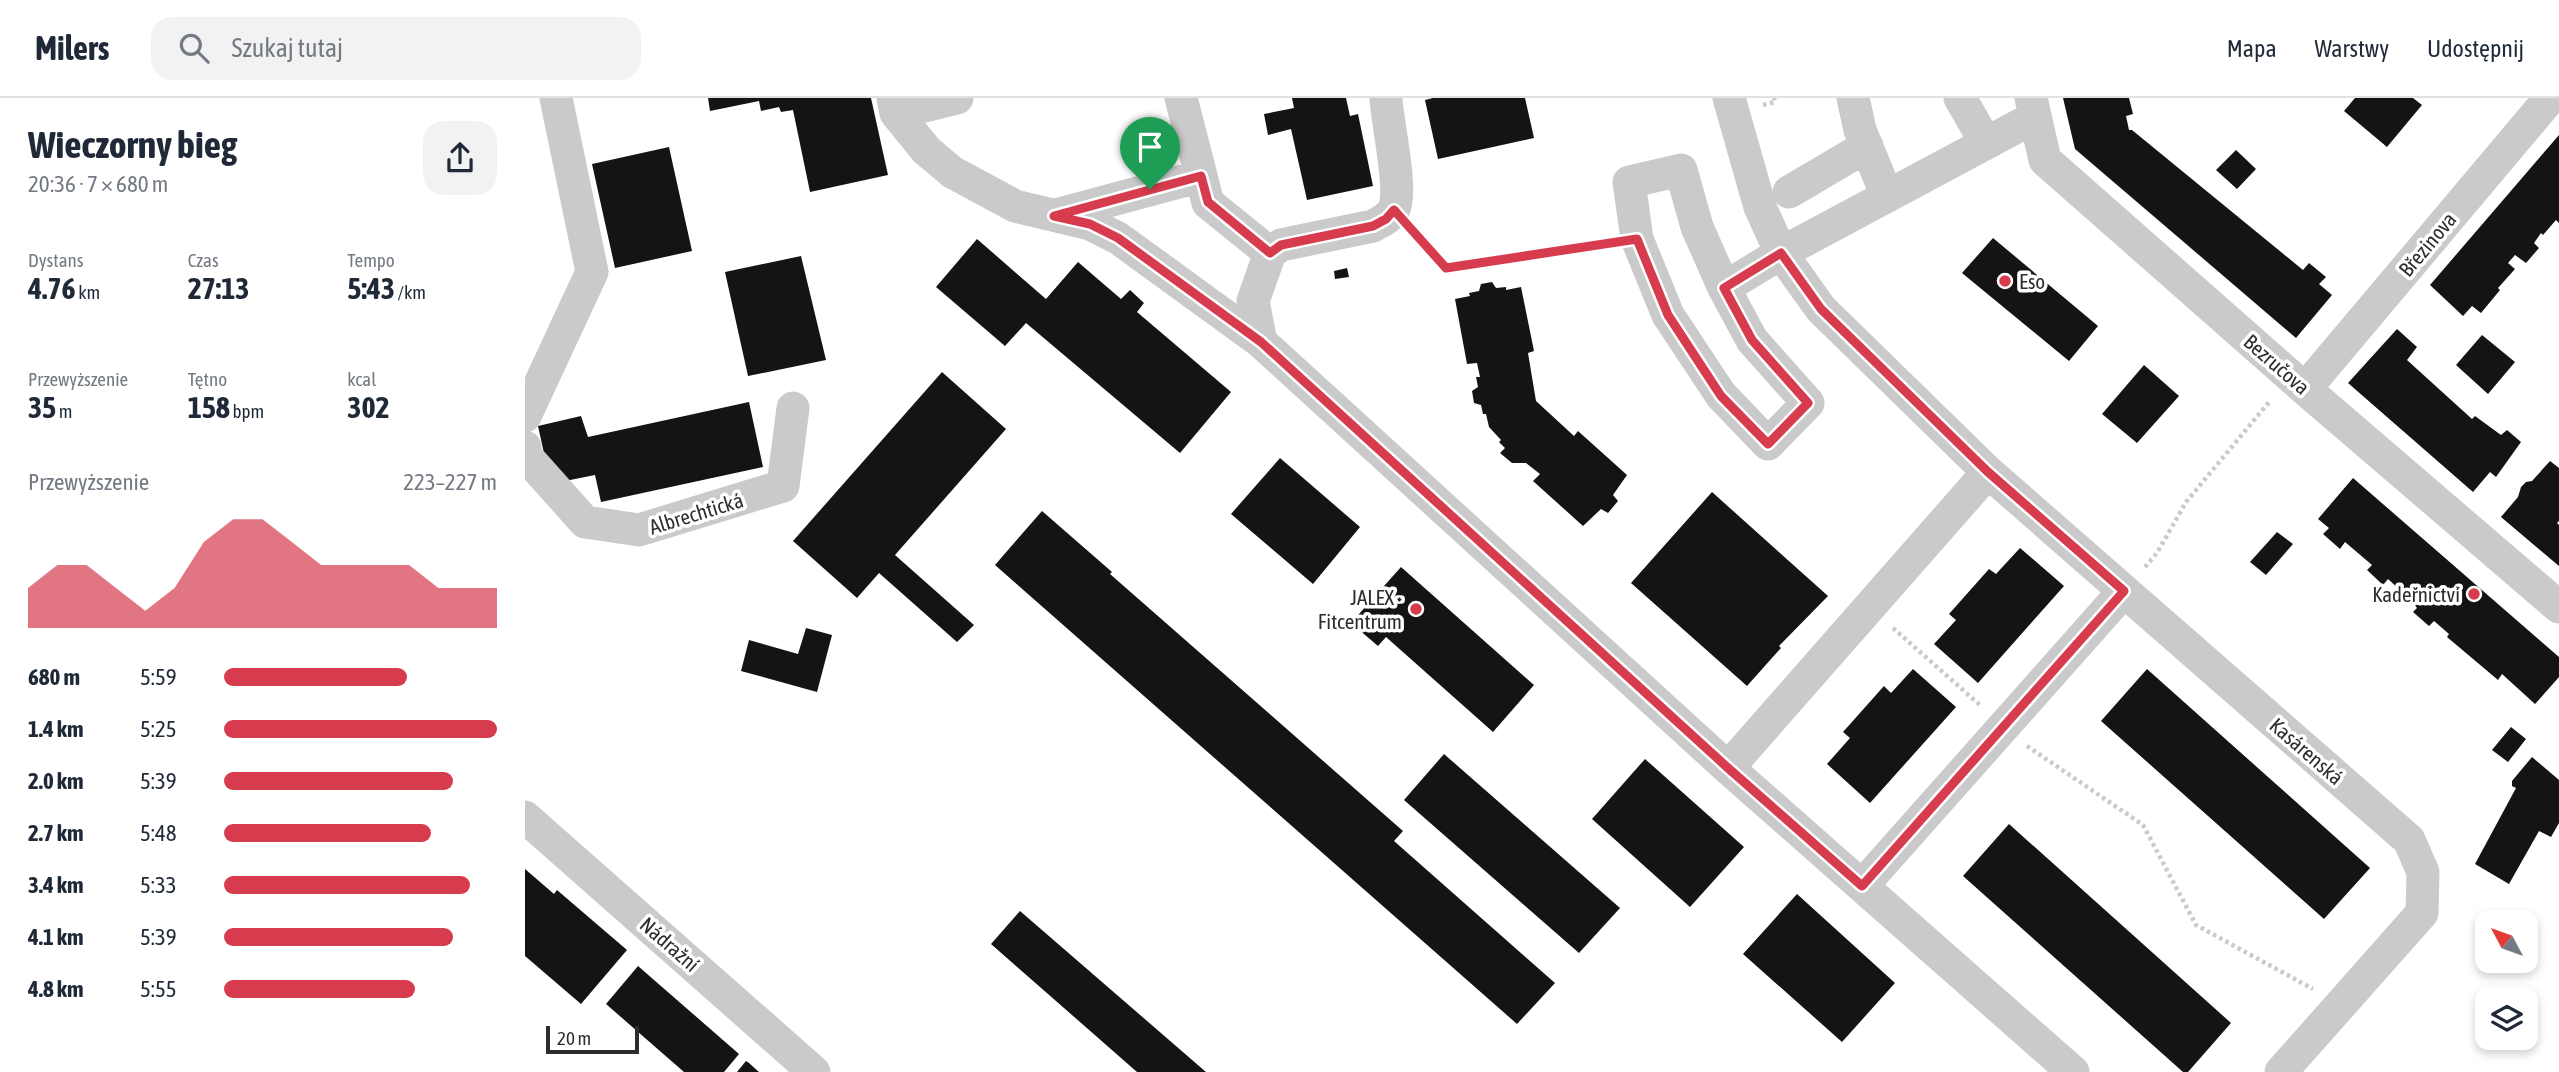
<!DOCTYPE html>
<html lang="pl">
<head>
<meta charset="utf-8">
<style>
  :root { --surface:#fff; --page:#f2f2f3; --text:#1f2937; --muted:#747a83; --line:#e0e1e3; --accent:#d73c4e }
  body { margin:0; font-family:"Asap Condensed",sans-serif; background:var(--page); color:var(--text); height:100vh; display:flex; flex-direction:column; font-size:26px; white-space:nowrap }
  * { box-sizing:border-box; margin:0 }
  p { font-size:23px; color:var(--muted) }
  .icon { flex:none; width:38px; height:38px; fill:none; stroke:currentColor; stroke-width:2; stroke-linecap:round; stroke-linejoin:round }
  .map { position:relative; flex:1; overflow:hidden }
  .sheet { display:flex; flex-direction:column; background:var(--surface); width:525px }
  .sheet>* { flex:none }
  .needle { width:46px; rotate:311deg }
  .controls { position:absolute; left:1950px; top:812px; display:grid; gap:14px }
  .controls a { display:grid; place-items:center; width:63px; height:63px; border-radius:14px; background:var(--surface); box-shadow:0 4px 10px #0003; font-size:35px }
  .scale { position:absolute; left:21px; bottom:18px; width:93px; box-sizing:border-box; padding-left:7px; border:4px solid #2d2d2d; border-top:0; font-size:19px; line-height:24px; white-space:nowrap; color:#2d2d2d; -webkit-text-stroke:5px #fff; paint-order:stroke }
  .pin { position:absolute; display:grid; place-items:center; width:60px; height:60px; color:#fff; margin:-72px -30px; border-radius:50% 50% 50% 0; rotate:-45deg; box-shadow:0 0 7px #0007 }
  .pin .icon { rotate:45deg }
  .round { display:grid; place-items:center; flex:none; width:74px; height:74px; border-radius:21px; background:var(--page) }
  .headline { display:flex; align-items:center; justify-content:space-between; height:119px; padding:0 28px }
  h1 { font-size:38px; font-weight:700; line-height:52px }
  .figures { display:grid; grid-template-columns:repeat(3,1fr); gap:10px; height:119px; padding:7px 28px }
  .figures div { display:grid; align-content:center }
  .figures b { font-size:30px; font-weight:700 }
  .figures small { font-size:19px; font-weight:400 }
  .figures p { font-size:19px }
  .chart { height:196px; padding:14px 28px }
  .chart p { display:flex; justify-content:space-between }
  .chart svg { width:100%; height:126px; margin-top:7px; fill:var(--accent); opacity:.7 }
  ul { padding:0 28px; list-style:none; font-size:23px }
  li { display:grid; grid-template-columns:112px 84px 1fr; align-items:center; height:52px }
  li i { height:18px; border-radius:9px; background:var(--accent) }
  header { display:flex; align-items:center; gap:42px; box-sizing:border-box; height:98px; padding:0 35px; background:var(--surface); border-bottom:2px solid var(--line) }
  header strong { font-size:33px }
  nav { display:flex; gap:38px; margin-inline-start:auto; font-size:24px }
  .search { width:490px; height:63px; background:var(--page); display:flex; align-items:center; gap:18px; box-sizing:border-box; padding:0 24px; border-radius:21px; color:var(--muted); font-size:26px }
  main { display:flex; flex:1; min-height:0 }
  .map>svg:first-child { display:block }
  .building { fill:#141414 }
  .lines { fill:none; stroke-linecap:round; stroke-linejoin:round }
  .path { stroke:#cacaca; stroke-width:4.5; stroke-dasharray:3.5 3.5; stroke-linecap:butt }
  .minor { stroke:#cacaca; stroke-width:33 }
  .route-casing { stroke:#fff; stroke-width:14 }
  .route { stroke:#d73c4e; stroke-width:9 }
  .poi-dot { fill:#d73c4e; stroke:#fff; stroke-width:2.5 }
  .labels { text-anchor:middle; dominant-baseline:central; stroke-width:7; stroke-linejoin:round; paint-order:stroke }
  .street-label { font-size:21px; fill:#2d2d2d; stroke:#fff }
  .poi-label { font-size:21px; fill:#2d2d2d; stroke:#fff; text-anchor:end }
</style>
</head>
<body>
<header>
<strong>Milers</strong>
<div class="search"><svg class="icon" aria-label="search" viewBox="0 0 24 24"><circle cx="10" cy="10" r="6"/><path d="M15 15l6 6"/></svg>Szukaj tutaj</div>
<nav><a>Mapa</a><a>Warstwy</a><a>Udostępnij</a></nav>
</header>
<main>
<section class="sheet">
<div class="headline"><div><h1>Wieczorny bieg</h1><p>20:36 · 7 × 680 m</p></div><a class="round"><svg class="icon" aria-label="share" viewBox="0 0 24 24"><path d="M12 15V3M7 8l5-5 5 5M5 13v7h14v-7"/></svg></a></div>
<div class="figures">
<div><p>Dystans</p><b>4.76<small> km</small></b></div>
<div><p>Czas</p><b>27:13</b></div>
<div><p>Tempo</p><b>5:43<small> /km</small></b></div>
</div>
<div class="figures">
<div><p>Przewyższenie</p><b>35<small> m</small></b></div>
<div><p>Tętno</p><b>158<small> bpm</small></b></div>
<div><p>kcal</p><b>302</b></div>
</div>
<div class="chart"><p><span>Przewyższenie</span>223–227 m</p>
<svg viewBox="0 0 160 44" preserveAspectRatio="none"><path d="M0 44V30L10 22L20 22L30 30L40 38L50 30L60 14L70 6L80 6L90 14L100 22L110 22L120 22L130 22L140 30L150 30L160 30V44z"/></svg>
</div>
<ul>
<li><b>680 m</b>5:59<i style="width:67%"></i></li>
<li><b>1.4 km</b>5:25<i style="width:100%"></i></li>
<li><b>2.0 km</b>5:39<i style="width:84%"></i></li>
<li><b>2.7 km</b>5:48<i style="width:76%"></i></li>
<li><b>3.4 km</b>5:33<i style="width:90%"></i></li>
<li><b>4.1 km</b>5:39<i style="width:84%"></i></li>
<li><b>4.8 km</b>5:55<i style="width:70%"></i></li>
</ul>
</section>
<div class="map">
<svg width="2034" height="974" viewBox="0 0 2034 974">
  <rect width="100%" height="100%" fill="#fff"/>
  <path class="building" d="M 183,0 L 346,0 L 363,77 L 285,94 L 268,12 L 256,14 L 254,9 L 236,13 L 234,3 L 185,13 Z
    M 767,0 L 821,0 L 825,18 L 833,16 L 848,88 L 782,102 L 766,31 L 743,37 L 739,16 L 769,10 Z
    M 908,0 L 1000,0 L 1009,40 L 913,61 L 900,2 Z
    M 1538,0 L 1604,0 L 1608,16 L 1601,18 L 1604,32 L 1607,32 L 1778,172 L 1784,165 L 1801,179 L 1794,186 L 1807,197 L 1771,240 L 1550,51 Z
    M 1830,0 L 1888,0 L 1897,7 L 1862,49 L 1819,13 Z
    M 2034,37 L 2034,125 L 2031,122 L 2018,137 L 2016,135 L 2009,145 L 2014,150 L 2001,165 L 1990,157 L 1983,165 L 1990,171 L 1973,190 L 1975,192 L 1956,215 L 1947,208 L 1938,218 L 1905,187 Z
    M 144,49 L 167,153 L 90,170 L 67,66 Z
    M 1711,52 L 1731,71 L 1712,91 L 1691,72 Z
    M 1468,140 L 1573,228 L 1544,263 L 1437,175 Z
    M 452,141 L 521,201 L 553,164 L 596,201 L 605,192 L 619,205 L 612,214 L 706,294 L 655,355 L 501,225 L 480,248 L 411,189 Z
    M 276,158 L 301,262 L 223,278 L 200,174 Z
    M 822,170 L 824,179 L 810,181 L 809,173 Z
    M 967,184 L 971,190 L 981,189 L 981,192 L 996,189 L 1009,253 L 1003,255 L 1011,303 L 1049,338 L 1053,333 L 1102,377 L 1088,397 L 1093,403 L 1083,415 L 1076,411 L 1058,428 L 1008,383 L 1015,376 L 1001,365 L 987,365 L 975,355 L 980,350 L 974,344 L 976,342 L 964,329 L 961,316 L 958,316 L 956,307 L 949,305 L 947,293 L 953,289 L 951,279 L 955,279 L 952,265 L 942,266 L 930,201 L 945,198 L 944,195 L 954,193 L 956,186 Z
    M 1872,231 L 1892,249 L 1882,262 L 1947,321 L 1950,318 L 1976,337 L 1982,332 L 1996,344 L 1971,379 L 1965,374 L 1948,394 L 1823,285 Z
    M 1957,237 L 1990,264 L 1963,296 L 1931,267 Z
    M 1619,267 L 1654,298 L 1612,345 L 1577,316 Z
    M 417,274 L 481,331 L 370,457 L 449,527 L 432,544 L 354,475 L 332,500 L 268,443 Z
    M 224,304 L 238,369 L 76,404 L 70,377 L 35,384 L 24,378 L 13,328 L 56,318 L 63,339 Z
    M 755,360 L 835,429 L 788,486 L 706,416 Z
    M 2025,363 L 2034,370 L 2034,423 L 2032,425 L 2034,427 L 2034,468 L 1976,419 L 1993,399 L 1996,389 L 2001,384 L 2007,383 Z
    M 1828,380 L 2034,559 L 2034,579 L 2010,606 L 1977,576 L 1973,582 L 1922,539 L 1924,536 L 1909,523 L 1904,528 L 1888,514 L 1892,510 L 1887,503 L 1863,481 L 1858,487 L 1842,472 L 1847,467 L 1820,444 L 1815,451 L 1798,436 L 1804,430 L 1793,421 Z
    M 1187,394 L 1303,498 L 1254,548 L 1256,550 L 1222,588 L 1106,485 Z
    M 517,413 L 587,474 L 585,476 L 878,733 L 869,743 L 1030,885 L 992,926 L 470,467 Z
    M 1752,434 L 1768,446 L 1741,477 L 1725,464 Z
    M 1495,450 L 1539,488 L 1453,585 L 1409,546 L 1431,522 L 1424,516 L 1464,471 L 1471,476 Z
    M 876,469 L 1009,587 L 968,634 L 861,539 L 853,548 L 826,525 Z
    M 281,530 L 307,537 L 292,594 L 216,573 L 224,542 L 273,556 Z
    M 1388,571 L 1431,609 L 1345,705 L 1302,666 L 1325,640 L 1318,634 L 1359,588 L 1366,595 Z
    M 1622,571 L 1845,770 L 1799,821 L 1576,623 Z
    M 1986,629 L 2001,641 L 1983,664 L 1967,652 Z
    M 919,656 L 1095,810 L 1054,855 L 879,702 Z
    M 2007,659 L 2034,682 L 2034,725 L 2026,739 L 2014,733 L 1984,786 L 1950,766 L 1991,690 L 1987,688 L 1987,683 Z
    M 1120,661 L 1219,749 L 1165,809 L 1067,721 Z
    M 1484,726 L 1706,925 L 1663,974 L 1658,974 L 1438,778 Z
    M 0,771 L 29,796 L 32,792 L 102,852 L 56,906 L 0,858 Z
    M 1272,796 L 1370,885 L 1317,944 L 1218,856 Z
    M 495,813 L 681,974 L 612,974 L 466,846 Z
    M 113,868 L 214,956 L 199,974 L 159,974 L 81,906 Z
    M 221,963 L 224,965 L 234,974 L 212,974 Z"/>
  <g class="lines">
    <path class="path" d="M 1238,7 L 1250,4 L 1249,0
      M 890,135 L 921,170 L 1080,146
      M 1620,469 L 1632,455 L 1661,404 L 1745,303
      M 1368,530 L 1456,608
      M 1502,648 L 1618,727 L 1671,827 L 1788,891"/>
    <path class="minor" d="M 368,0 L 371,15 L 401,52 L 427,74 L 490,108 L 565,126 L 593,140 L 736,244 L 1203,670 L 1548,974
      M 656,0 L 683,105 L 745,155
      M 1204,0 L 1235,109 L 1256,155 L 1296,211 L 1463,374 L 1884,742 L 1898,774 L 1897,815 L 1756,974
      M 1328,0 L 1335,32 L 1362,98
      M 1435,0 L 1461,45
      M 1506,0 L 1520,62 L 1780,291 L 2034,509
      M 371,15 L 432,0
      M 1264,94 L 1342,48
      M 531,117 L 676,78
      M 1199,190 L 1227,242 L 1283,305 L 1243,346 L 1196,297 L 1143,217 L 1112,141 L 1104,84 L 1156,72 L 1172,129 L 1199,190 L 1256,155 L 1510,19
      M 736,244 L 728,203 L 745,155 L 756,147 L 848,128 C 856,123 865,120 869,111 C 878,91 862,25 861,0
      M 1780,291 L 2025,0
      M 0,318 L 67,174 L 31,0
      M 0,349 L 1,358 L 60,424 L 114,432 L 258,388 L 268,310
      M 1203,670 L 1463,374
      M 0,719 L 289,974
      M 1337,788 L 1599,493"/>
  </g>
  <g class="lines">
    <defs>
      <path id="route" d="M 676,78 L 683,104 L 745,155 L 756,147 L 848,128 L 861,121 L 869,112 L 921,170 L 1112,141 L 1143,217 L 1196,298 L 1243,346 L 1283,305 L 1227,242 L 1199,190 L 1256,155 L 1296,211 L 1463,374 L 1599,493 L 1337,788 L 1203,670 L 736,244 L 593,140 L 565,126 L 529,118 Z"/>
    </defs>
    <use href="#route" class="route-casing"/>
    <use href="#route" class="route"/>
  </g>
  <g class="poi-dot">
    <circle cx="1480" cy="183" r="7"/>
    <circle cx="1949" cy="496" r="7"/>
    <circle cx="891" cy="511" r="7"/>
  </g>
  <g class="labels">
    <g class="street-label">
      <text transform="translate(1902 146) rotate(-50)">Březinova</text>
      <text transform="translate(1752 266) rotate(41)">Bezručova</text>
      <text transform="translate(171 415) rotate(-17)">Albrechtická</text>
      <text transform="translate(1782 653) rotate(41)">Kasárenská</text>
      <text transform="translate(145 846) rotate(41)">Nádražní</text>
    </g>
    <g class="poi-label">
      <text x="1494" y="183" text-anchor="start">Eso</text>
      <text x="1935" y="496">Kadeřnictví</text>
      <text x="877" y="499">JALEX -<tspan x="877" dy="24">Fitcentrum</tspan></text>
    </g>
  </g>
</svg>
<div class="controls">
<a><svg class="needle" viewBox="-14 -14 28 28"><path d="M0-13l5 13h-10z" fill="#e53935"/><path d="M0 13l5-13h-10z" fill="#747a83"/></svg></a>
<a><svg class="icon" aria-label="layers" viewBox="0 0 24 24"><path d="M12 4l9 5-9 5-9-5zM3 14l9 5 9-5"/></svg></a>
</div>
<div class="scale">20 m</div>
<div class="pin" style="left:625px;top:91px;background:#1e9e55"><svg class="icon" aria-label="arrive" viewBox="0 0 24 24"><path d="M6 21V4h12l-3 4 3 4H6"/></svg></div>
</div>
</main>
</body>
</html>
